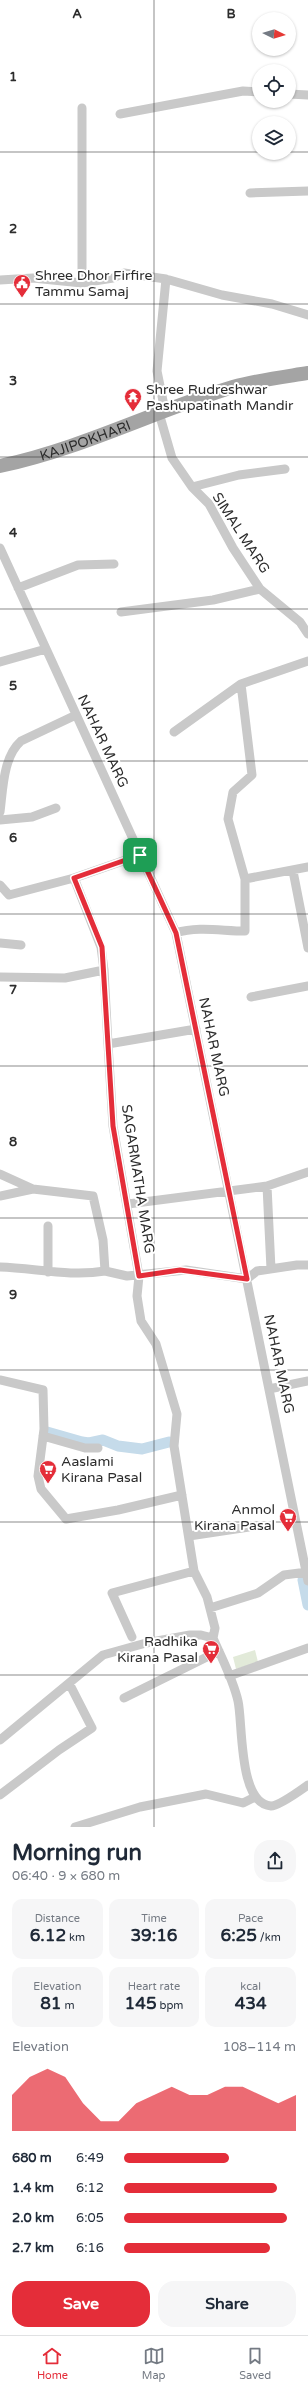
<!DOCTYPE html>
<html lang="en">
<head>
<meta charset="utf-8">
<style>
  :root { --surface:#fff; --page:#f6f6f7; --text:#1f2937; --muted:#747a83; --line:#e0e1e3; --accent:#e42d39 }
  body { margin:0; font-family:"Varela Round",sans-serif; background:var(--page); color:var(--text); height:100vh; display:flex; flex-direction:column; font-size:15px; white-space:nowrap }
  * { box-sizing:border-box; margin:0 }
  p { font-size:13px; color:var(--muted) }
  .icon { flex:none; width:22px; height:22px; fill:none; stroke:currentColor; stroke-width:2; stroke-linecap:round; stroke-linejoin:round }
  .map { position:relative; height:1827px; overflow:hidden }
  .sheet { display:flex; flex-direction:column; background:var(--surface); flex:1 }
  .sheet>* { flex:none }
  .needle { width:26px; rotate:95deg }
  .controls { position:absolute; left:252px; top:12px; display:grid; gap:8px }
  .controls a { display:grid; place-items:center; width:44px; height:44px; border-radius:50%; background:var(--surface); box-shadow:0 1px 3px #0004; font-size:20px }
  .pin { position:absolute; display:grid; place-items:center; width:34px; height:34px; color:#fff; margin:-17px; border-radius:8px; box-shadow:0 2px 6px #0006 }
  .round { display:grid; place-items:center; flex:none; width:42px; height:42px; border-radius:16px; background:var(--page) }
  .overview { display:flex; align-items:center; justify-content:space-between; height:68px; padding:0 12px }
  h1 { font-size:22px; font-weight:700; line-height:30px }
  .figures { display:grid; grid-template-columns:repeat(3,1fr); gap:6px; height:68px; padding:4px 12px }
  .figures div { display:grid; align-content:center; border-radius:10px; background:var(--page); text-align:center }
  .figures b { font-size:17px; font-weight:700 }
  .figures small { font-size:11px; font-weight:400 }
  .figures p { font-size:11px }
  .chart { height:112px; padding:8px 12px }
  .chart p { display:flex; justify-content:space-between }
  .chart svg { width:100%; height:72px; margin-top:4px; fill:var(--accent); opacity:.7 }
  .cta { display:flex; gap:8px; margin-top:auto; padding:8px 12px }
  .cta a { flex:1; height:46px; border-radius:16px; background:var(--accent); color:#fff; font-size:16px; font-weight:700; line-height:46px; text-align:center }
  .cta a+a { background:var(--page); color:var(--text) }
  ul { padding:0 12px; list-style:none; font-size:13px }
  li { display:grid; grid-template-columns:64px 48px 1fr; align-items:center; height:30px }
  li i { height:10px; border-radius:5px; background:var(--accent) }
  .tab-bar { display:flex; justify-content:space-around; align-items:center; height:56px; border-top:1px solid var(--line); background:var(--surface); font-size:11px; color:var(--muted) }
  .tab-bar a { display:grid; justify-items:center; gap:2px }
  .tab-bar .selected { color:var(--accent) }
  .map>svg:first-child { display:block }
  .grass { fill:#e2ead9 }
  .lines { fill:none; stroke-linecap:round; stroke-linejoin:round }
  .canal { stroke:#c5dbea; stroke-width:11 }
  .minor { stroke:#c9c9c9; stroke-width:9 }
  .primary { stroke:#a4a4a4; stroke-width:14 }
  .route-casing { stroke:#fff; stroke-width:8 }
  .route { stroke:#e42d39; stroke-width:5 }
  .grid { fill:none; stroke:#2c2c2c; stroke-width:1; stroke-opacity:0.55 }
  .labels { text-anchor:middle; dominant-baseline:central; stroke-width:4; stroke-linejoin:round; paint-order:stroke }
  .poi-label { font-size:14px; fill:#2c2c2c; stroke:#fff; text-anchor:start }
  .street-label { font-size:14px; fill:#2c2c2c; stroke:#fff }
  .grid-label { font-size:13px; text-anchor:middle; font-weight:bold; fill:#2c2c2c; stroke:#fff; stroke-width:4; stroke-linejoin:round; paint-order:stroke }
</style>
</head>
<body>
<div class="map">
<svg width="308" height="1827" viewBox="0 0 308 1827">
  <rect width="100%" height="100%" fill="#fff"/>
  <path class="grass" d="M 255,1650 L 258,1662 L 236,1669 L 233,1657 Z"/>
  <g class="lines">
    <path class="canal" d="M 47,1432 L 82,1442 L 89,1443 L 103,1440 L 118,1446 L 142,1449 L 169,1442
      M 303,1580 L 308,1605"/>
    <path class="minor" d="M 289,94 L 308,95
      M 82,108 L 82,283
      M 120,114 L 243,91 L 259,92
      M 250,193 L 308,191
      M 0,280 L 33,278 L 82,283 L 113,278 L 124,273 L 166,279 L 222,295 L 272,304 L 308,315
      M 165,411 L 157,371 L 166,279
      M 159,413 L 172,458 L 192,487 L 209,504 L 233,548 L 260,589 L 300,622 L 308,634
      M 192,487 L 239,475 L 285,469
      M 0,548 L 176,933 L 308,1581
      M 18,588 L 78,565 L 114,564
      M 121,612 L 213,600 L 260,589
      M 0,662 L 46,649
      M 174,732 L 241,684 L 308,661
      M 0,812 C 3,789 3,757 21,741 L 76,715
      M 0,820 L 32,817 L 56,808
      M 293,871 L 308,948
      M 245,879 L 308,867
      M 0,885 L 9,895 L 74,878
      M 176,933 C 198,926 222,931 245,931 L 245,879 L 228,819 L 233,792 L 252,775 L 241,684
      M 0,943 L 21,945
      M 104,970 L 101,947 L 74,878 L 140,855
      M 0,977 L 65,978 L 104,970 L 108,1044
      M 251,997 L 308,986
      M 196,1029 L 108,1044 L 113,1126 L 139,1276 L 137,1296 L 141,1321 L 156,1344 L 177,1414 L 174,1446 L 194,1571 L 207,1597 L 215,1628 L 213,1638 C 222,1659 233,1679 238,1701 C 243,1722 238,1804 271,1806 C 279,1806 301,1790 308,1785
      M 0,1174 L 33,1189
      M 267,1186 L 308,1172
      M 0,1196 L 33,1189 L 93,1196 L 103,1240 L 105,1271 L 127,1276 L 186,1270 L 247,1279
      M 128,1204 L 267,1186 L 271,1269
      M 0,1267 C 35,1268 70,1277 105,1271
      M 48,1272 L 48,1226
      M 247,1279 L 257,1271 L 297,1265 L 308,1265
      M 0,1380 L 43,1390 L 44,1429 L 38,1476 L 41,1489 L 66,1519 L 118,1510 L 182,1495
      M 269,1389 L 308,1381
      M 43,1436 L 85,1448 L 98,1448
      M 189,1536 L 249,1527
      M 210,1608 L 258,1593 L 284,1575 L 307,1572
      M 132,1637 L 112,1593 L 194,1571
      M 229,1676 L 308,1648
      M 124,1698 L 219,1651
      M 0,1740 L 103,1655 L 146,1643 L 190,1635 L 201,1635 L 213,1638
      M 0,1795 L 59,1750 L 92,1728 L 69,1683
      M 75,1827 L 140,1807 L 206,1794 L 243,1803 L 255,1797"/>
    <path class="primary" id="s1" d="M 0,466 C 81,449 154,411 233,387 C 258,380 283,377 308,373"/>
  </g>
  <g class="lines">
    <defs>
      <path id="route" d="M 140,855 L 176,933 L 247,1279 L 180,1270 L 139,1276 L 113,1126 L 102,947 L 74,878 Z"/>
    </defs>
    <use href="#route" class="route-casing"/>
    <use href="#route" class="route"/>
  </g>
  <path class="grid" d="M 154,0 L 154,1827M 0,152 L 259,152M 289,152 L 308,152M 0,304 L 308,304M 0,457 L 308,457M 0,609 L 308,609M 0,761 L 308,761M 0,914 L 308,914M 0,1066 L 308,1066M 0,1218 L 308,1218M 0,1370 L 308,1370M 0,1522 L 308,1522M 0,1675 L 308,1675"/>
  <defs>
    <symbol id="civic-pin" viewBox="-11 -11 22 30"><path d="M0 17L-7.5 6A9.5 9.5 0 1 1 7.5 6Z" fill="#e42d39" stroke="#fff"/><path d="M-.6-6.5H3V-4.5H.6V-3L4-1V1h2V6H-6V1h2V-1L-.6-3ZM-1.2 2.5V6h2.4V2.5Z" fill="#fff"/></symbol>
    <symbol id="temple-pin" viewBox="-11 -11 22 30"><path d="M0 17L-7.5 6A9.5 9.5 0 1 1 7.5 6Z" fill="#e42d39" stroke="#fff"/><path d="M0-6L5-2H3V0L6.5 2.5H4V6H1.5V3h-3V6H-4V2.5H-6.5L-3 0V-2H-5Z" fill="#fff"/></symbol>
    <symbol id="supermarket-pin" viewBox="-11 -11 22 30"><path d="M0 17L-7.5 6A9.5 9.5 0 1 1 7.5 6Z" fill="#e42d39" stroke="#fff"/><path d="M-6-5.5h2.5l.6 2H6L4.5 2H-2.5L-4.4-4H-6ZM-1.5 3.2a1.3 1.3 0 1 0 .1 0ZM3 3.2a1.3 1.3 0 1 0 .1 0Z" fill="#fff"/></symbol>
  </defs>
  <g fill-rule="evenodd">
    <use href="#civic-pin" x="12" y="273" width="20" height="27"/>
    <use href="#temple-pin" x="123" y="387" width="20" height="27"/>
    <use href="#supermarket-pin" x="38" y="1459" width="20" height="27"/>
    <use href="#supermarket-pin" x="278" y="1507" width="20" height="27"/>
    <use href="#supermarket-pin" x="201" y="1639" width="20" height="27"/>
  </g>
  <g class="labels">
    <g class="poi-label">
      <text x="35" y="275">Shree Dhor Firfire<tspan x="35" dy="16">Tammu Samaj</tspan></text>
      <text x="146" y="389">Shree Rudreshwar<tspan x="146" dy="16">Pashupatinath Mandir</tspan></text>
      <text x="61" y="1461">Aaslami<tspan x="61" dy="16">Kirana Pasal</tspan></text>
      <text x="275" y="1509" text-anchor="end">Anmol<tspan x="275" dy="16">Kirana Pasal</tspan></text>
      <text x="198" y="1641" text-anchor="end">Radhika<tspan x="198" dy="16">Kirana Pasal</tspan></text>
    </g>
    <g class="street-label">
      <text stroke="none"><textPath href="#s1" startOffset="89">KAJIPOKHARI</textPath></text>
      <text transform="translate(241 533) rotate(57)">SIMAL MARG</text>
      <text transform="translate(103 741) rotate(65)">NAHAR MARG</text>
      <text transform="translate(214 1047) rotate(78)">NAHAR MARG</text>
      <text transform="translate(138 1179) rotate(81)">SAGARMATHA MARG</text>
      <text transform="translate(279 1364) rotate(78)">NAHAR MARG</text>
    </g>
  </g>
  <g class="grid-label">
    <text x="77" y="18">A</text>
    <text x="231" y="18">B</text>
    <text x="13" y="81">1</text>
    <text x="13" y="233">2</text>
    <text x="13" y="385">3</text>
    <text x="13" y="537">4</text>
    <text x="13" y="690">5</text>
    <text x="13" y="842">6</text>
    <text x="13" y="994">7</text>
    <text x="13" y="1146">8</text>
    <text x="13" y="1299">9</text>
  </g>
</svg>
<div class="controls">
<a><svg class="needle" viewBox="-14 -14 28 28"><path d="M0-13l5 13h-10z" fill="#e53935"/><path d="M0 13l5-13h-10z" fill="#747a83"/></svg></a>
<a><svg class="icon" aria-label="locate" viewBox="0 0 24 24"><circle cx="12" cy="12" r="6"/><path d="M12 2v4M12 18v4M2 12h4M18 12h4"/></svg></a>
<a><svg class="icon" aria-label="layers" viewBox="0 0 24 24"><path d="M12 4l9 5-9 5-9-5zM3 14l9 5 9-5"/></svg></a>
</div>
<div class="pin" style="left:140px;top:855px;background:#1e9e55"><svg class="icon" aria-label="arrive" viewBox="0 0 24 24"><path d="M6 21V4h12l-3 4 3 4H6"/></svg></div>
</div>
<section class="sheet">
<div class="overview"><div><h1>Morning run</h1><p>06:40 · 9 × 680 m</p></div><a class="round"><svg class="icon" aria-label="share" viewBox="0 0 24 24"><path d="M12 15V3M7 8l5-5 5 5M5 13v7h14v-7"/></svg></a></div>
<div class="figures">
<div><p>Distance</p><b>6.12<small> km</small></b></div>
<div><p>Time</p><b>39:16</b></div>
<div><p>Pace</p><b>6:25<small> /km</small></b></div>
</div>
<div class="figures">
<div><p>Elevation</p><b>81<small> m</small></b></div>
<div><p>Heart rate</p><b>145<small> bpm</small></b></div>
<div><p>kcal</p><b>434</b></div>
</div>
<div class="chart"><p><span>Elevation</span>108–114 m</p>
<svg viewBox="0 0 160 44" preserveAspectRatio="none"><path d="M0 44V22L10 11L20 6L30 11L40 27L50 38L60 38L70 27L80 22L90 17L100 22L110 22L120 17L130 17L140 22L150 27L160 22V44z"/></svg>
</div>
<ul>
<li><b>680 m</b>6:49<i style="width:61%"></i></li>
<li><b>1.4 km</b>6:12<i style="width:89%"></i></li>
<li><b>2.0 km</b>6:05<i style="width:95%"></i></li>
<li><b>2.7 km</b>6:16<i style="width:85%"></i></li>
</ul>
<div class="cta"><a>Save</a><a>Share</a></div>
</section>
<nav class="tab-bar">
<a class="selected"><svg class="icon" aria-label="home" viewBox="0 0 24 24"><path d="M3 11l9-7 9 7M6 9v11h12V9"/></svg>Home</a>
<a><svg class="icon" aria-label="map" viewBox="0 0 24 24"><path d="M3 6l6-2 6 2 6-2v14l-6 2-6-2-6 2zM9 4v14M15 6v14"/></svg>Map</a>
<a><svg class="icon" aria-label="saved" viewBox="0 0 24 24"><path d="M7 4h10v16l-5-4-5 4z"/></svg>Saved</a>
</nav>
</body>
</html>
